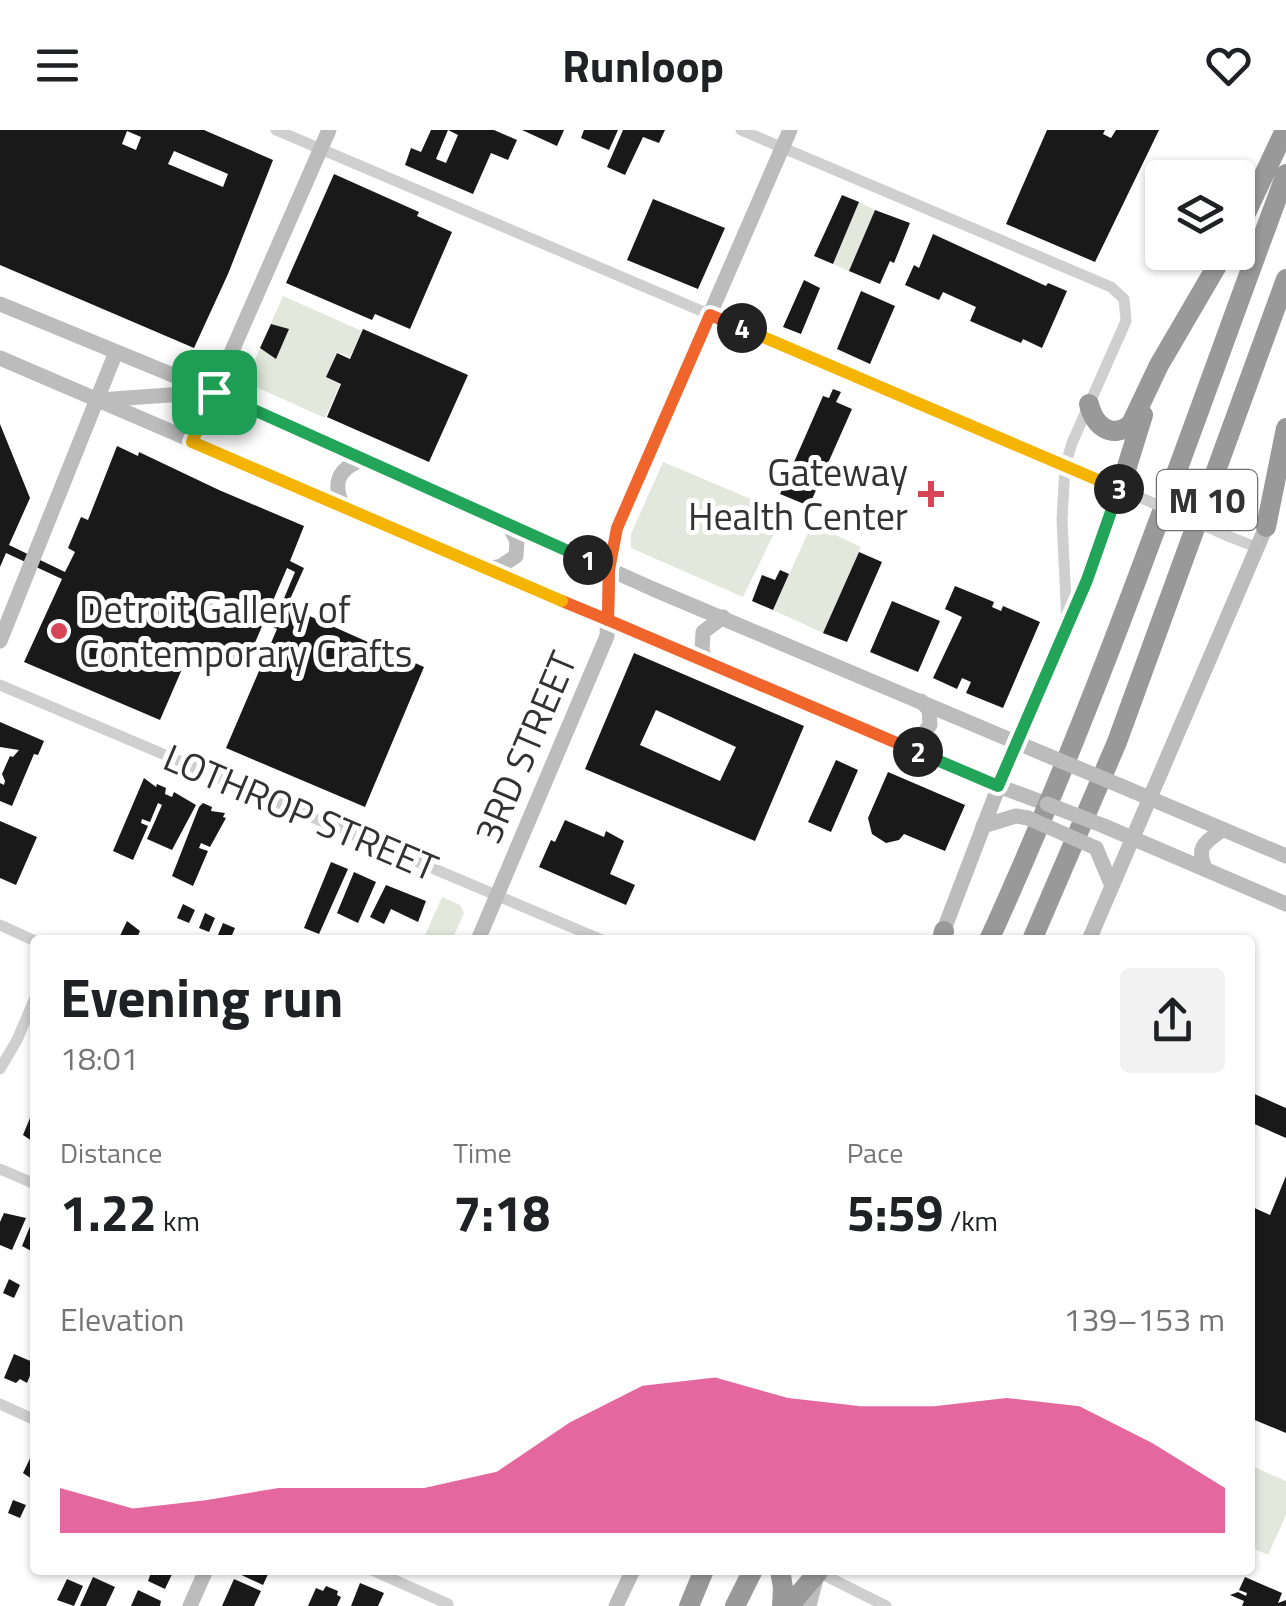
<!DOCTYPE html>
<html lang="en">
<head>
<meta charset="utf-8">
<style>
  :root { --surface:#fff; --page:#f2f2f2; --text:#202124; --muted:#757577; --accent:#db2777 }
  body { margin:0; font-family:"Titillium Web",sans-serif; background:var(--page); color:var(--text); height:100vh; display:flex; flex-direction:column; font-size:38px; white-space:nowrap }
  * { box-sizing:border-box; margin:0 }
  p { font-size:32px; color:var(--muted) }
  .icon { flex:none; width:55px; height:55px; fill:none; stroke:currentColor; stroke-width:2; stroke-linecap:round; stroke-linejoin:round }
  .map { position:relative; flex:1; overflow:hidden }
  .sheet { position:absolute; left:30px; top:805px; width:1225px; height:640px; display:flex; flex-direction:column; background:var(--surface); border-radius:10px; box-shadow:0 2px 8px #0004 }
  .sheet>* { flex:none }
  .fabs { position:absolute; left:1145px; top:30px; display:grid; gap:20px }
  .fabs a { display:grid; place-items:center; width:110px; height:110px; border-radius:10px; background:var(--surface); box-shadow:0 2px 8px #0004; font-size:50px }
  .pin { position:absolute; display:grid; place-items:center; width:85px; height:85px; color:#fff; margin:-42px; border-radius:20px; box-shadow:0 5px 15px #0006 }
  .km { position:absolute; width:50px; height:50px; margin:-25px; border-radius:50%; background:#222; color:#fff; font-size:28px; line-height:50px; text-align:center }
  .round { display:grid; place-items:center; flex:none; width:105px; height:105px; border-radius:10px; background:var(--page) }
  .summary { display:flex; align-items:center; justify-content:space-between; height:170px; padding:0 30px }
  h1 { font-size:55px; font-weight:700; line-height:75px }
  .stats { display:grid; grid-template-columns:repeat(3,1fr); gap:15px; height:170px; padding:10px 30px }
  .stats div { display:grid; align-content:center }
  .stats b { font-size:50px; font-weight:700 }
  .stats small { font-size:28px; font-weight:400 }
  .stats p { font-size:28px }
  .chart { height:280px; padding:20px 30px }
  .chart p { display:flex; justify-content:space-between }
  .chart svg { width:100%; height:180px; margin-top:10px; fill:var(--accent); opacity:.7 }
  header { display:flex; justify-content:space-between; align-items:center; height:130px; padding:0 30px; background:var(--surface); font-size:45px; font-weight:700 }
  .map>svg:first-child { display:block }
  .green { fill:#e2e8dc }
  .building { fill:#191919; fill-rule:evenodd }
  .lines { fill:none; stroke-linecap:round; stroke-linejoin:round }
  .street { stroke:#cfcfcf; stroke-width:11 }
  .secondary { stroke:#bcbcbc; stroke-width:15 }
  .highway { stroke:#999; stroke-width:20 }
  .street-bridge { stroke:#cfcfcf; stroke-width:11 }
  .secondary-bridge { stroke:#bcbcbc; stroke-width:15 }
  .split-1-casing { stroke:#fff; stroke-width:20 }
  .split-2-casing { stroke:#fff; stroke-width:20 }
  .split-3-casing { stroke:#fff; stroke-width:20 }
  .split-4-casing { stroke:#fff; stroke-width:20 }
  .split-5-casing { stroke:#fff; stroke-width:20 }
  .split-6-casing { stroke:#fff; stroke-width:20 }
  .split-1 { stroke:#22a559; stroke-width:12 }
  .split-2 { stroke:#f0652b; stroke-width:12 }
  .split-3 { stroke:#22a559; stroke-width:12 }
  .split-4 { stroke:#f5b400; stroke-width:12 }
  .split-5 { stroke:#f0652b; stroke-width:12 }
  .split-6 { stroke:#f5b400; stroke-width:12 }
  .poi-dot { fill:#d74656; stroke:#fff; stroke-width:4 }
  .labels { text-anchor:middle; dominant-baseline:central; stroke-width:10; stroke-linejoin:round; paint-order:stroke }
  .shield { fill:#fff; stroke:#707070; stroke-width:2.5 }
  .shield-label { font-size:35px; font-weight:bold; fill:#323232 }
  .poi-label { font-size:38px; fill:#323232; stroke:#fff; text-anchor:end }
  .street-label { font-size:38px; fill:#323232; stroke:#fff }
</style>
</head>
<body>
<header><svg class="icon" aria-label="menu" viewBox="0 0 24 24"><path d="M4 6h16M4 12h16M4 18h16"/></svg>Runloop<svg class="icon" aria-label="heart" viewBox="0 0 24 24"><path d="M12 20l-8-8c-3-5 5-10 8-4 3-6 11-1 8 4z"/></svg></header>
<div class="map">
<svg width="1286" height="1476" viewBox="0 0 1286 1476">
  <rect width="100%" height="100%" fill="#fff"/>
  <path class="green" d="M 859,72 L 875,80 L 849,141 L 833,134 Z
    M 283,166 L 362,201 L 350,227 L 337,222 L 326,247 L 340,254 L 325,288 L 245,252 Z
    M 663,332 L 784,383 L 743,467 L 631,418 L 631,404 Z
    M 812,394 L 861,417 L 823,503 L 773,480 Z
    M 442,767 L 460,775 L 464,783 L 452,810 L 423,810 Z
    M 1250,1335 L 1286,1351 L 1286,1385 L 1268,1425 L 1250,1417 Z"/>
  <path class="building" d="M 0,0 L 204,0 L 273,30 L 228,144 L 194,218 L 0,135 ZM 127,1 L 141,7 L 136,20 L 122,14 ZM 174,21 L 228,44 L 223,57 L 168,34 Z
    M 431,0 L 494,0 L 517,10 L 508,30 L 491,23 L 473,64 L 405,35 L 411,18 L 421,22 ZM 448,0 L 458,5 L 446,33 L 436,29 Z
    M 522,0 L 564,0 L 557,16 Z
    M 584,0 L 618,0 L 609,20 L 581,8 Z
    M 623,0 L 665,0 L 659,13 L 643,7 L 625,45 L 607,37 Z
    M 1047,0 L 1105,0 L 1103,4 L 1111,8 L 1116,0 L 1159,0 L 1095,132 L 1006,94 Z
    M 334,44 L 419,82 L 417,86 L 452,102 L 410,199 L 375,184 L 372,190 L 286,153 Z
    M 842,65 L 859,72 L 833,134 L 814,126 Z
    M 653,69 L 725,98 L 698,159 L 627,130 Z
    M 875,80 L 910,93 L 894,133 L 890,131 L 880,154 L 849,141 Z
    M 933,104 L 1046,156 L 1048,153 L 1067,161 L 1042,218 L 1023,209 L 1021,213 L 970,191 L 976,177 L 943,162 L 939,170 L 905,155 L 914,135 L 919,138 Z
    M 804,150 L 820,158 L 801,204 L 783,197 Z
    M 861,161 L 895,176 L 870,234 L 837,219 Z
    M 271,194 L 289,199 L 276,229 L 260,218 Z
    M 363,199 L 468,245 L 429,332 L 327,287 L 341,254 L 326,247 L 337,223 L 350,229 Z
    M 833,259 L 841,262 L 836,272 L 852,279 L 809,376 L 780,364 L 823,266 L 829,268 Z
    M 0,294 L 30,368 L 9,415 L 65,442 L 75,422 L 68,418 L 81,387 L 88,390 L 117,316 L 138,326 L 139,322 L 219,360 L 304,396 L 290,431 L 304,438 L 287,476 L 424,537 L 365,677 L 226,618 L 277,499 L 272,497 L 295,442 L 287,438 L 248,529 L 236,524 L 232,534 L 216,528 L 221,515 L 214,512 L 209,523 L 192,516 L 160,590 L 24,532 L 62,449 L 6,423 L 0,437 Z
    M 859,422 L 882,432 L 847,512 L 823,503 Z
    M 780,440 L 789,444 L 773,480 L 752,471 L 762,445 L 775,450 Z
    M 955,456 L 994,472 L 992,477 L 1001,481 L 1003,476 L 1040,492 L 1003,578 L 966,563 L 971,552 L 962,548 L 957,559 L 933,548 L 962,487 L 945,479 Z
    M 892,471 L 940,491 L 918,542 L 870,522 Z
    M 634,523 L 804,596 L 755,711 L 585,639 ZM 656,580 L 736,617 L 720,651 L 640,615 Z
    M 0,592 L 44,611 L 38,625 L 34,624 L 12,676 L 0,671 L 0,653 L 4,655 L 5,651 L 2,644 L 10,626 L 13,627 L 19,620 L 0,617 Z
    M 836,630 L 858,640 L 831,702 L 808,692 Z
    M 888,642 L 965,675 L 945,721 L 904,704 L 899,710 L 886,713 L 872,704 L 868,688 Z
    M 144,648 L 156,657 L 157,654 L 166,658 L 165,664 L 172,667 L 174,662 L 196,675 L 172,720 L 147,709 L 162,675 L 158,673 L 150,692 L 142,689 L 141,693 L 148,696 L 133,730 L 113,721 Z
    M 203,673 L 212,677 L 211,681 L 225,683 L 223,687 L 226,688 L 210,717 L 201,713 L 199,718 L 208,721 L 193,756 L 172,746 L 199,677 Z
    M 565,690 L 604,707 L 606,701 L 624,711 L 610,744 L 635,755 L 626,775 L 539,737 L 551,710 L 555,712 Z
    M 0,691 L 37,707 L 16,755 L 0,748 Z
    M 331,732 L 348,739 L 319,804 L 304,798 Z
    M 354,742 L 376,752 L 358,793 L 337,783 Z
    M 386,755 L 426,771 L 418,792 L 391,779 L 384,794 L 370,787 Z
    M 183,774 L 195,780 L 189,793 L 177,788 Z
    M 205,783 L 215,788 L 209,802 L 199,798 Z
    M 127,791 L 140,801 L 136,810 L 118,810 Z
    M 223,793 L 235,798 L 230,810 L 218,805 Z
    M 1250,950 L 1255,952 L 1250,962 L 1286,978 L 1286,1008 L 1250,992 Z
    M 30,988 L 35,990 L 35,1013 L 23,1005 Z
    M 1286,1046 L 1286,1303 L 1250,1288 L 1250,1076 L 1270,1085 Z
    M 4,1083 L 26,1088 L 12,1120 L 0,1115 L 0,1092 Z
    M 31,1094 L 35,1096 L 35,1123 L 22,1116 Z
    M 9,1149 L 20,1155 L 14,1168 L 3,1163 Z
    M 14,1224 L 35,1233 L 27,1253 L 20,1249 L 16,1253 L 4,1248 Z
    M 35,1318 L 35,1351 L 23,1343 Z
    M 13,1370 L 26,1375 L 20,1388 L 8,1383 Z
    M 152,1440 L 174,1440 L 165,1459 L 148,1451 Z
    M 238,1440 L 270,1440 L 263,1455 L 237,1443 Z
    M 93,1447 L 115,1457 L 106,1476 L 80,1476 Z
    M 1245,1447 L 1282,1463 L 1278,1473 L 1286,1470 L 1286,1476 L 1242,1476 L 1244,1471 L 1230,1465 L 1238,1462 L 1246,1466 L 1247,1463 L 1239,1460 Z
    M 67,1449 L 83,1456 L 74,1476 L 57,1470 Z
    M 234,1449 L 261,1461 L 254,1476 L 222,1476 Z
    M 360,1453 L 384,1463 L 378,1476 L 351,1476 Z
    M 326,1456 L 338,1461 L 337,1465 L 341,1467 L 337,1476 L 308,1476 L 316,1458 L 323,1461 Z
    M 138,1460 L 161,1471 L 160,1476 L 131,1476 Z"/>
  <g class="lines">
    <path class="street" d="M 276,0 L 1146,370
      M 741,0 L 1111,157 L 1124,169 L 1126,191 L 1072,313 L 1065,336 L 1062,390 L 1067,492
      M 1228,406 L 1258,418
      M 0,555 L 602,810
      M 0,795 L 35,811
      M 0,939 L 17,910 L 35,868
      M 0,1039 L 35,1054
      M 0,1274 L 35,1290
      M 372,1440 L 448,1474
      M 818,1442 L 886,1476"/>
    <path class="secondary" d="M 0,174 L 214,262 L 653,459 L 1044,624
      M 0,228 L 998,656 L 1047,674
      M 99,270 L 211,262
      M 192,312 L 329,0
      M 343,377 C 332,352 338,339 363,329
      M 488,439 L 501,436 L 516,426 L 517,411 L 508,394
      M 0,511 L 116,222
      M 707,532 L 702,521 L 703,502 L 723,487
      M 899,614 L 920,608 L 930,595 L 929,580 L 921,571
      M 1121,656 L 1286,726
      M 983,696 L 1016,686 L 1028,688
      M 1104,696 L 1286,774
      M 1096,718 L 1112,756
      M 1206,740 C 1195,716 1205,713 1223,699
      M 478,810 L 607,506 L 609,440 L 617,398 L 790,0
      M 940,810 L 1016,611 L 1087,450 L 1120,359
      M 1089,810 L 1266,397
      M 190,1476 L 206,1440
      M 616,1476 L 633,1440
      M 809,1476 L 816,1449"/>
    <path class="highway" d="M 1238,100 L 1285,0
      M 1089,274 C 1094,296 1112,310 1131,294 L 1159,235 L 1225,122
      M 1120,359 L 1143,285
      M 1266,397 L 1286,298
      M 942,810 L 944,801
      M 989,810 C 1103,560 1190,301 1286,44
      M 1032,810 L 1117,612 L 1286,149
      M 780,1440 L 783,1458 L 782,1476
      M 689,1476 L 704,1440
      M 735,1476 L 753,1440
      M 789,1476 L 818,1442"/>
    <path class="street-bridge" d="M 1146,370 L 1228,406"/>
    <path class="secondary-bridge" d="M 1044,624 L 1121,656
      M 1047,674 L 1104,696
      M 1028,688 L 1096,718"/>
  </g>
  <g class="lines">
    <defs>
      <path id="split-1" d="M 214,262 L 588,430"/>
      <path id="split-2" d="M 588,430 L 609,440 L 608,490 L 918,622"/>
      <path id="split-3" d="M 918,622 L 998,656 L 1087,450 L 1119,359"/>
      <path id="split-4" d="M 742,198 L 1119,359"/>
      <path id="split-5" d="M 562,471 L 608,490 L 609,440 L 617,398 L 710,185 L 742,198"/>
      <path id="split-6" d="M 214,262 L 192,312 L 562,471"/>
    </defs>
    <use href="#split-1" class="split-1-casing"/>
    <use href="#split-2" class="split-2-casing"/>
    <use href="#split-3" class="split-3-casing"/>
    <use href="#split-4" class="split-4-casing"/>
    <use href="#split-5" class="split-5-casing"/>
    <use href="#split-6" class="split-6-casing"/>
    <use href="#split-1" class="split-1"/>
    <use href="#split-2" class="split-2"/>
    <use href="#split-3" class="split-3"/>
    <use href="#split-4" class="split-4"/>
    <use href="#split-5" class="split-5"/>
    <use href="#split-6" class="split-6"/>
  </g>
  <g class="poi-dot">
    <path d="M926 349h10v10h10v10h-10v10h-10v-10h-10v-10h10z"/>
    <circle cx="59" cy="501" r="10"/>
  </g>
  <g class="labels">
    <rect class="shield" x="1157" y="340" width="100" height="60" rx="8"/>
    <g class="shield-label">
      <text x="1207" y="370">M 10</text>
    </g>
    <g class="poi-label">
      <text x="908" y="342">Gateway<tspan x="908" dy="44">Health Center</tspan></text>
      <text x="79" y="479" text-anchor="start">Detroit Gallery of<tspan x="79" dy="44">Contemporary Crafts</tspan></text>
    </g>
    <g class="street-label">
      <text transform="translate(525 617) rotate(-67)">3RD STREET</text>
      <text transform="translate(301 682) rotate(23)">LOTHROP STREET</text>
    </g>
  </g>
</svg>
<div class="fabs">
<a><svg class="icon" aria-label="layers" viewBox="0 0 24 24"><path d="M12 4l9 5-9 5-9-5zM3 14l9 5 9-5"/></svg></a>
</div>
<div class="pin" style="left:214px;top:262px;background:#1e9e55"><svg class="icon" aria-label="arrive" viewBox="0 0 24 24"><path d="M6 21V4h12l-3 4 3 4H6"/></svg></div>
<b class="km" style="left:588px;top:430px">1</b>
<b class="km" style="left:918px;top:622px">2</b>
<b class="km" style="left:1119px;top:359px">3</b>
<b class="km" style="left:742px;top:198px">4</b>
<section class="sheet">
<div class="summary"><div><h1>Evening run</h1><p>18:01</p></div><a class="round"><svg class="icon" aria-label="share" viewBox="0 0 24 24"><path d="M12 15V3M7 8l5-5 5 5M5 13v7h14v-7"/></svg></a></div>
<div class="stats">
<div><p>Distance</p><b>1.22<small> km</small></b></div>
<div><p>Time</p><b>7:18</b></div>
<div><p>Pace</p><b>5:59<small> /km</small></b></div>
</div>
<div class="chart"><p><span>Elevation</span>139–153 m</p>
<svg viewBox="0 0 160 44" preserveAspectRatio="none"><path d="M0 44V33L10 38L20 36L30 33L40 33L50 33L60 29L70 17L80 8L90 6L100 11L110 13L120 13L130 11L140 13L150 22L160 33V44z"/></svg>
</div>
</section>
</div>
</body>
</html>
